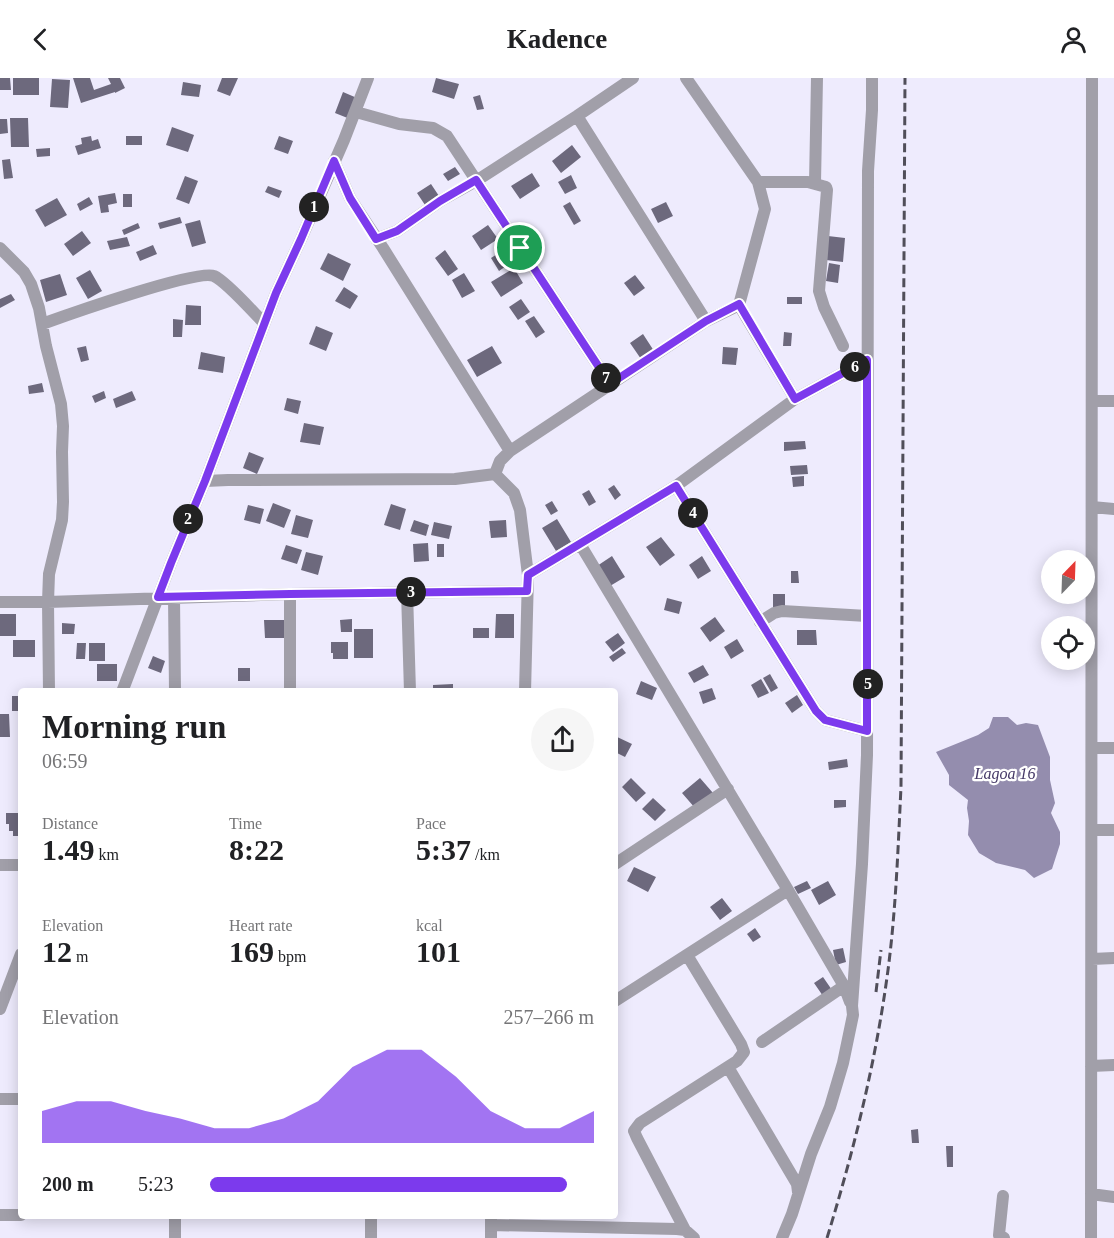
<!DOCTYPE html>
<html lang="en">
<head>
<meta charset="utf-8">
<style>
  :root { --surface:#fff; --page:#f6f6f6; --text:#202124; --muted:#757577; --accent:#7c3aed }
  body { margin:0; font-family:"Times New Roman",serif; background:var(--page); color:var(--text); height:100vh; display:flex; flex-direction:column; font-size:22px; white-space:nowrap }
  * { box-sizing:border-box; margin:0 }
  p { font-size:20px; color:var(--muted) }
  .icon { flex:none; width:33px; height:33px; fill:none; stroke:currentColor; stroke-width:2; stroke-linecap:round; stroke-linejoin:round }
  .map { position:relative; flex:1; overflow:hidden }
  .sheet { position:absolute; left:18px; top:610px; width:600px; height:531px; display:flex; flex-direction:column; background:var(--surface); border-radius:6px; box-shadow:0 3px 15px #0003 }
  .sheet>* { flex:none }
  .needle { width:39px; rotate:23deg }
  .controls { position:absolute; left:1041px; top:472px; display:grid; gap:12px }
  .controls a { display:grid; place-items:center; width:54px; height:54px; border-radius:50%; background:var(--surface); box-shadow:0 3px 15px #0003; font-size:30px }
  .pin { position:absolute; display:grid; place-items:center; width:51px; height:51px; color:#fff; margin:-26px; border:3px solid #fff; border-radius:50%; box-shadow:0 2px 6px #0007 }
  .km { position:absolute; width:30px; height:30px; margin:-15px; border-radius:50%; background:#222; color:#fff; font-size:16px; line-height:30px; text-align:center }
  .round { display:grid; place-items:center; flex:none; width:63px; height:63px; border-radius:32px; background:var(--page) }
  .summary { display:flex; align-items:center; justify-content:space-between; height:102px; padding:0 24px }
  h1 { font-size:33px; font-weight:700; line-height:45px }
  .stats { display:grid; grid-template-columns:repeat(3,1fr); gap:9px; height:102px; padding:6px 24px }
  .stats div { display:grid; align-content:center }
  .stats b { font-size:30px; font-weight:700 }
  .stats small { font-size:16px; font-weight:400 }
  .stats p { font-size:16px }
  .chart { height:168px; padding:12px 24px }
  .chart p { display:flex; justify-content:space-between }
  .chart svg { width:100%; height:108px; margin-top:6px; fill:var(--accent); opacity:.7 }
  ul { padding:0 24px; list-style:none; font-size:20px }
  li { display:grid; grid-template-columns:96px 72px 1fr; align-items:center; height:45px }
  li i { height:15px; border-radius:8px; background:var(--accent) }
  header { display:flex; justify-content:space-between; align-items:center; height:78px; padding:0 24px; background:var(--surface); font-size:27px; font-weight:700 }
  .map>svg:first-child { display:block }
  .water { fill:#948dae }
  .building { fill:#6d697d }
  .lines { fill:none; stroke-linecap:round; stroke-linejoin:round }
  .minor { stroke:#a19fa9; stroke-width:12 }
  .rail { stroke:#504e59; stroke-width:3; stroke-dasharray:9 4.5; stroke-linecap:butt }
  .route-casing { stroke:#fff; stroke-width:12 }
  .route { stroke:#7c3aed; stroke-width:8 }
  .labels { text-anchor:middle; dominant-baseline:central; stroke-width:4.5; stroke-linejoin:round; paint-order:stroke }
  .water-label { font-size:16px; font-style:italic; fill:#453967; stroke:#fff }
</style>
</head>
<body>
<header><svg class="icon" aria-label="back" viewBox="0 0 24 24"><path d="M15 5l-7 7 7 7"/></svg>Kadence<svg class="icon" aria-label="person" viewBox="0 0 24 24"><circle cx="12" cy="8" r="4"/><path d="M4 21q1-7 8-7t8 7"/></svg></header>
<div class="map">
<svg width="1114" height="1160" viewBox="0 0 1114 1160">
  <rect width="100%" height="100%" fill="#eeebfd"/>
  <path class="water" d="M 993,639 L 1008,639 L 1017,647 L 1026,645 L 1038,647 L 1050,679 L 1050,702 L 1055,725 L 1051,735 L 1060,754 L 1060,766 L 1052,791 L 1034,800 L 1025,792 L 996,785 L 979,775 L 968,757 L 969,743 L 967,730 L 968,722 L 949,707 L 949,697 L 936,674 L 978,657 L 989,650 Z"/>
  <path class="building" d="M 0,0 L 10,0 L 11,12 L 0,12 Z
    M 13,0 L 39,0 L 39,17 L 13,17 Z
    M 73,0 L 90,0 L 94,12 L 111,6 L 108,0 L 120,0 L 125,10 L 115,15 L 115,14 L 81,25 Z
    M 222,0 L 238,0 L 230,18 L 217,13 Z
    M 436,0 L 459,6 L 454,21 L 432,14 Z
    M 52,1 L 70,2 L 68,30 L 50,29 Z
    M 183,4 L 201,7 L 199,19 L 181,17 Z
    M 343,14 L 357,20 L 350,41 L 335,35 Z
    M 480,17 L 484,31 L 477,32 L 473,19 Z
    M 10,40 L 28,40 L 29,69 L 11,69 Z
    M 0,41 L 7,41 L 8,55 L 0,56 Z
    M 172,49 L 194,57 L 188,74 L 166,67 Z
    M 91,58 L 92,63 L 98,61 L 101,70 L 78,77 L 75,68 L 82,66 L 81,60 Z
    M 126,58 L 142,58 L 142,67 L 126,67 Z
    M 279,58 L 293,63 L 288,76 L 274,71 Z
    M 572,67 L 581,79 L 561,95 L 552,83 Z
    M 50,70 L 50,78 L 37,79 L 36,71 Z
    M 10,81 L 13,100 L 4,101 L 2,82 Z
    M 455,89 L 460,96 L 448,103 L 443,96 Z
    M 532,95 L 540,108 L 520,121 L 511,108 Z
    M 571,97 L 577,110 L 565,116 L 558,104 Z
    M 185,98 L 198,103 L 189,126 L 176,121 Z
    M 431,106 L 439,118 L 425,127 L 417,115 Z
    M 268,108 L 282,113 L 279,120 L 265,114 Z
    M 115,115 L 117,125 L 108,127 L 109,134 L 101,135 L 98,118 Z
    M 123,116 L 132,116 L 132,129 L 123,129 Z
    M 89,119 L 93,126 L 80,133 L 77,126 Z
    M 57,120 L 67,137 L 45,149 L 35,132 Z
    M 570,124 L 581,143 L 574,147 L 563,128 Z
    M 666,124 L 673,138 L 658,145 L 651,131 Z
    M 180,139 L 182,145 L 160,151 L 158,145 Z
    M 200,142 L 206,165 L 192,169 L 185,146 Z
    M 138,145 L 140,150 L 124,157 L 122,152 Z
    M 488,147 L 498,161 L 481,172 L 472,158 Z
    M 82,153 L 91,165 L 73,178 L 64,166 Z
    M 828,158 L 845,160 L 843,184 L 826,182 Z
    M 127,159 L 130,168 L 110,172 L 107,163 Z
    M 153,167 L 157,176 L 140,183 L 136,174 Z
    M 505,171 L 513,183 L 499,193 L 491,180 Z
    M 445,172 L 458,191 L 448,198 L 435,180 Z
    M 328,175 L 351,186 L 343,203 L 320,191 Z
    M 829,185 L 840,187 L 838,205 L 826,203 Z
    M 514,190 L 523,205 L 501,219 L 491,204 Z
    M 90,192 L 102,213 L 88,221 L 76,200 Z
    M 464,195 L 475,213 L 462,220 L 452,202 Z
    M 60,196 L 67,217 L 46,224 L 40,202 Z
    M 635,197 L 645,210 L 634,218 L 624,205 Z
    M 344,209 L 358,218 L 350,231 L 335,223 Z
    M 11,216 L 15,222 L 0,230 L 0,221 Z
    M 787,219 L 802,219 L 802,226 L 787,226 Z
    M 521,221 L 530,234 L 518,242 L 509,229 Z
    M 186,227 L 201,228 L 201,247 L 185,247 Z
    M 534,238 L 545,254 L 536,260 L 525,243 Z
    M 173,241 L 183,242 L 182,259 L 173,259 Z
    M 316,248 L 333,255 L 326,273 L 309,266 Z
    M 784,254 L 792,255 L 791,268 L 783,268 Z
    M 643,256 L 654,273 L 641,281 L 630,265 Z
    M 86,268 L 89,282 L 81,284 L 77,270 Z
    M 492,268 L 502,285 L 477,299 L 467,282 Z
    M 723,269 L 738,270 L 736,287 L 722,286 Z
    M 201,274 L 225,279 L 223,295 L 198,291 Z
    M 42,305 L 44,314 L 29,316 L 28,308 Z
    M 104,313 L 106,320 L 95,325 L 92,318 Z
    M 132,313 L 136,322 L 116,330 L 113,321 Z
    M 287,320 L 301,323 L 298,336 L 284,332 Z
    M 304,345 L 324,349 L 320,367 L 300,364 Z
    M 805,363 L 806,371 L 784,373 L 784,364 Z
    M 249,374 L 264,380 L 257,396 L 243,390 Z
    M 807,387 L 808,396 L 791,397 L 790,388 Z
    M 804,398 L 804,408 L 793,409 L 792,399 Z
    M 614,407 L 621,417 L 615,422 L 608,411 Z
    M 589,412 L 596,424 L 589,428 L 582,416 Z
    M 552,423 L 558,433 L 551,437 L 545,427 Z
    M 273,425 L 291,432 L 284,450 L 266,443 Z
    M 391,426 L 406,431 L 400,452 L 384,447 Z
    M 248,427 L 264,431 L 260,446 L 244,442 Z
    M 296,437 L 313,442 L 308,460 L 291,456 Z
    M 557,441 L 571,464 L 556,473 L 542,450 Z
    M 414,442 L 429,447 L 426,458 L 410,453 Z
    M 506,442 L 507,459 L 491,460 L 489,443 Z
    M 434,444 L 452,448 L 449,461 L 431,457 Z
    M 661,459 L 675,477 L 660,488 L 646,469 Z
    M 428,465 L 429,483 L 414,484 L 413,466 Z
    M 437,466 L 444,466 L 444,479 L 437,479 Z
    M 286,467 L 302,472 L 297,486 L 281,481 Z
    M 306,474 L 323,478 L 318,497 L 301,492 Z
    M 612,478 L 625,499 L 610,508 L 597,488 Z
    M 702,478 L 711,493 L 698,501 L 689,487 Z
    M 791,493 L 798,493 L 799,505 L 791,505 Z
    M 773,516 L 785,516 L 785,532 L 773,532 Z
    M 667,520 L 682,524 L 679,536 L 664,532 Z
    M 0,536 L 16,536 L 16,558 L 0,558 Z
    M 496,536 L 514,536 L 514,560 L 495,560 Z
    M 715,539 L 725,553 L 710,564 L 700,550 Z
    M 352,541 L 352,554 L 341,554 L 340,542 Z
    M 264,542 L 284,542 L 284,560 L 265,560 Z
    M 62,545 L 75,546 L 74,556 L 62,556 Z
    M 473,550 L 489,550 L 489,560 L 473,560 Z
    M 354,551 L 373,551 L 373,580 L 354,580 Z
    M 797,552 L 816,552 L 817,567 L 797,567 Z
    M 618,555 L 625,565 L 613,574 L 605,564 Z
    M 737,561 L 744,573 L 731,581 L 724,569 Z
    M 13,562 L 35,562 L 35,579 L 13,579 Z
    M 331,564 L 348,564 L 348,581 L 333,581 L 333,575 L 331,575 Z
    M 77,565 L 86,565 L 85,581 L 76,581 Z
    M 89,565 L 105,565 L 105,583 L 89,583 Z
    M 622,570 L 626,575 L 613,584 L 609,579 Z
    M 153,578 L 165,583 L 161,595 L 148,590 Z
    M 97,586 L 117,586 L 117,603 L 97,603 Z
    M 703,587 L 709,597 L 694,605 L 688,595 Z
    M 238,590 L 250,590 L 250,603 L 238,603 Z
    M 770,596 L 778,610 L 771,614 L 763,600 Z
    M 761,601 L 769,615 L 758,620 L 751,607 Z
    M 641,603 L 657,610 L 652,622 L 636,616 Z
    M 453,606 L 453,614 L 433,614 L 433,607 Z
    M 712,610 L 716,621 L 703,626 L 699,614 Z
    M 797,617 L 803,627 L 792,635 L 785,625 Z
    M 12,618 L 21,618 L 21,633 L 12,633 Z
    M 0,636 L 9,636 L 10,659 L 0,659 Z
    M 615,658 L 632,666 L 625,679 L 615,674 Z
    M 847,681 L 848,689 L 829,692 L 828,684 Z
    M 631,700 L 646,715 L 636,724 L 622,709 Z
    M 700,700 L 713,715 L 695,730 L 682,715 Z
    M 653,720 L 666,732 L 655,743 L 642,731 Z
    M 834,722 L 846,722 L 846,729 L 834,730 Z
    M 6,735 L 21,735 L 21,758 L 13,758 L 13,753 L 9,753 L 9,746 L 6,746 Z
    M 634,789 L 656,799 L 648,814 L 627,803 Z
    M 807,803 L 811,810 L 798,816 L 794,809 Z
    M 828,803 L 836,817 L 819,827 L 811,812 Z
    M 722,820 L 732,833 L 720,842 L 710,829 Z
    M 755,850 L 761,859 L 753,864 L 747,856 Z
    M 843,870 L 846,884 L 836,887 L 833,872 Z
    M 823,899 L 832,912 L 823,918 L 814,905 Z
    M 918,1051 L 919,1065 L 912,1065 L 911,1052 Z
    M 946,1068 L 953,1068 L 953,1089 L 947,1089 Z"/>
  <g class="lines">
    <path class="minor" d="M 686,0 L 758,104 L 765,131 L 739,227 L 795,321
      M 356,34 L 399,46 L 433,50 L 447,58 L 610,306
      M 577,38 L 706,243
      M 334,83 L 350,120 L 383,170 L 510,373 L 500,383 L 495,396
      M 758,104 L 808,104 L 826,109 L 827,112 L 819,213 L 824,229 L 843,268
      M 815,105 L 817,0
      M 376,161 L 397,153 L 440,123 L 476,103 L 577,38 L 633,0
      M 0,170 L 24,194 L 31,206 L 39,230 L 46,268 L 61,326 L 63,348 L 62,374 L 63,424 L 62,442 L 49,496 L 48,524 L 49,614
      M 42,246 C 67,237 197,191 214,198 C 227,204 253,234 264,245
      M 1092,323 L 1114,323
      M 510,373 L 706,243 L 739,227
      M 495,396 L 514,415 L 520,432 L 528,497 L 525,614
      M 205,403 L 228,402 L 455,401 L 495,396
      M 676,408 L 816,633 L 825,642 L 867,653
      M 1092,429 L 1114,431
      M 580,466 L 788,812 L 844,908 L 850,924
      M 528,497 L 676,408 L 795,321 L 867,282
      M 407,514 L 410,614
      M 174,519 L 175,614
      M 0,524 L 48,524 L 290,516 L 527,513
      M 760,544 L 774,535 L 782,533 L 867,538
      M 122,614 L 171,485 L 205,403 L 276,215 L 301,161 L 344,62 L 368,0
      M 290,614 L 290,516
      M 1092,670 L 1114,670
      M 1092,752 L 1114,752
      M 615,786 L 728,711
      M 0,787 L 21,787
      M 1092,881 L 1114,880
      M 615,923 L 788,812
      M 0,931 L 21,876
      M 762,964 L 844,908
      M 1091,988 L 1114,987
      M 728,989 L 797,1106 L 798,1114
      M 0,1021 L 21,1021
      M 1091,1116 L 1114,1119
      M 1003,1118 L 999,1157 L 1004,1160
      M 0,1137 L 21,1137
      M 371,1138 L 371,1160
      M 491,1140 L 491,1160
      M 491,1147 L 677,1151 L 685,1152 L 694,1160
      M 685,1152 L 637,1060 L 634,1053 L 640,1045 L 737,983 L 744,974 L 741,966 L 687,877
      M 175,1160 L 175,1138
      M 782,1160 L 792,1136 L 811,1076 L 830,1029 L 843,985 L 853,937 L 852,928 L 862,786 L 867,677 L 868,93 L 872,32 L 872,0
      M 1091,1160 L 1092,0"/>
    <path class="rail" d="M 876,914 L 881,872
      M 827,1160 C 854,1072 876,983 888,892 C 896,831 898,770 901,709 L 905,0"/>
  </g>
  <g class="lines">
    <defs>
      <path id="route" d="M 334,83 L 350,120 L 376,161 L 397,153 L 440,123 L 476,102 L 610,306 L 706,243 L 739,226 L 795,321 L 867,282 L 867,653 L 825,642 L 816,633 L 676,408 L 528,497 L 527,513 L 290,516 L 158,519 L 171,485 L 205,403 L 276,215 L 301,161 Z"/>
    </defs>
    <use href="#route" class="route-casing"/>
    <use href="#route" class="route"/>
  </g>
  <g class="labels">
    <g class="water-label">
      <text x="1005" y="695">Lagoa 16</text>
    </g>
  </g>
</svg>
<div class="controls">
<a><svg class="needle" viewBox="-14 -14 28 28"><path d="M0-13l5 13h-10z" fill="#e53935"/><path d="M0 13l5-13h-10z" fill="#757577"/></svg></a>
<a><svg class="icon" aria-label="locate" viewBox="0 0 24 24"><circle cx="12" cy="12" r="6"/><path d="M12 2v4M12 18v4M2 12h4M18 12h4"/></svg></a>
</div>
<div class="pin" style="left:520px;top:170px;background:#1e9e55"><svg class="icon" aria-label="arrive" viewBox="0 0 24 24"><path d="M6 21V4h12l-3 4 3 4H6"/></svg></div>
<b class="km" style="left:314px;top:129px">1</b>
<b class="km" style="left:188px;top:441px">2</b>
<b class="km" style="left:411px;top:514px">3</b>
<b class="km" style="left:693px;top:435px">4</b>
<b class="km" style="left:868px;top:606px">5</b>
<b class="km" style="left:855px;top:289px">6</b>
<b class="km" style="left:606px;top:300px">7</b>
<section class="sheet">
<div class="summary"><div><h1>Morning run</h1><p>06:59</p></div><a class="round"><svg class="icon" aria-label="share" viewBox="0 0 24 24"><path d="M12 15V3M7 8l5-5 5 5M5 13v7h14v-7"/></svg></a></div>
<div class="stats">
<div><p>Distance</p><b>1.49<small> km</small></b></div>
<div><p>Time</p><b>8:22</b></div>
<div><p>Pace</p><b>5:37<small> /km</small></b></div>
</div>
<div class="stats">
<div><p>Elevation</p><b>12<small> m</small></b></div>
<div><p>Heart rate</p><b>169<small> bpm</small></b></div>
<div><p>kcal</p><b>101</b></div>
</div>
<div class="chart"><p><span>Elevation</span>257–266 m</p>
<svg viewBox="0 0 160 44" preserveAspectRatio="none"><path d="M0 44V31L10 27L20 27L30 31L40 34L50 38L60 38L70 34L80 27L90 13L100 6L110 6L120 17L130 31L140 38L150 38L160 31V44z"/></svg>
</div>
<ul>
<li><b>200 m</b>5:23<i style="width:93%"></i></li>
</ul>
</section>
</div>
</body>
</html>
